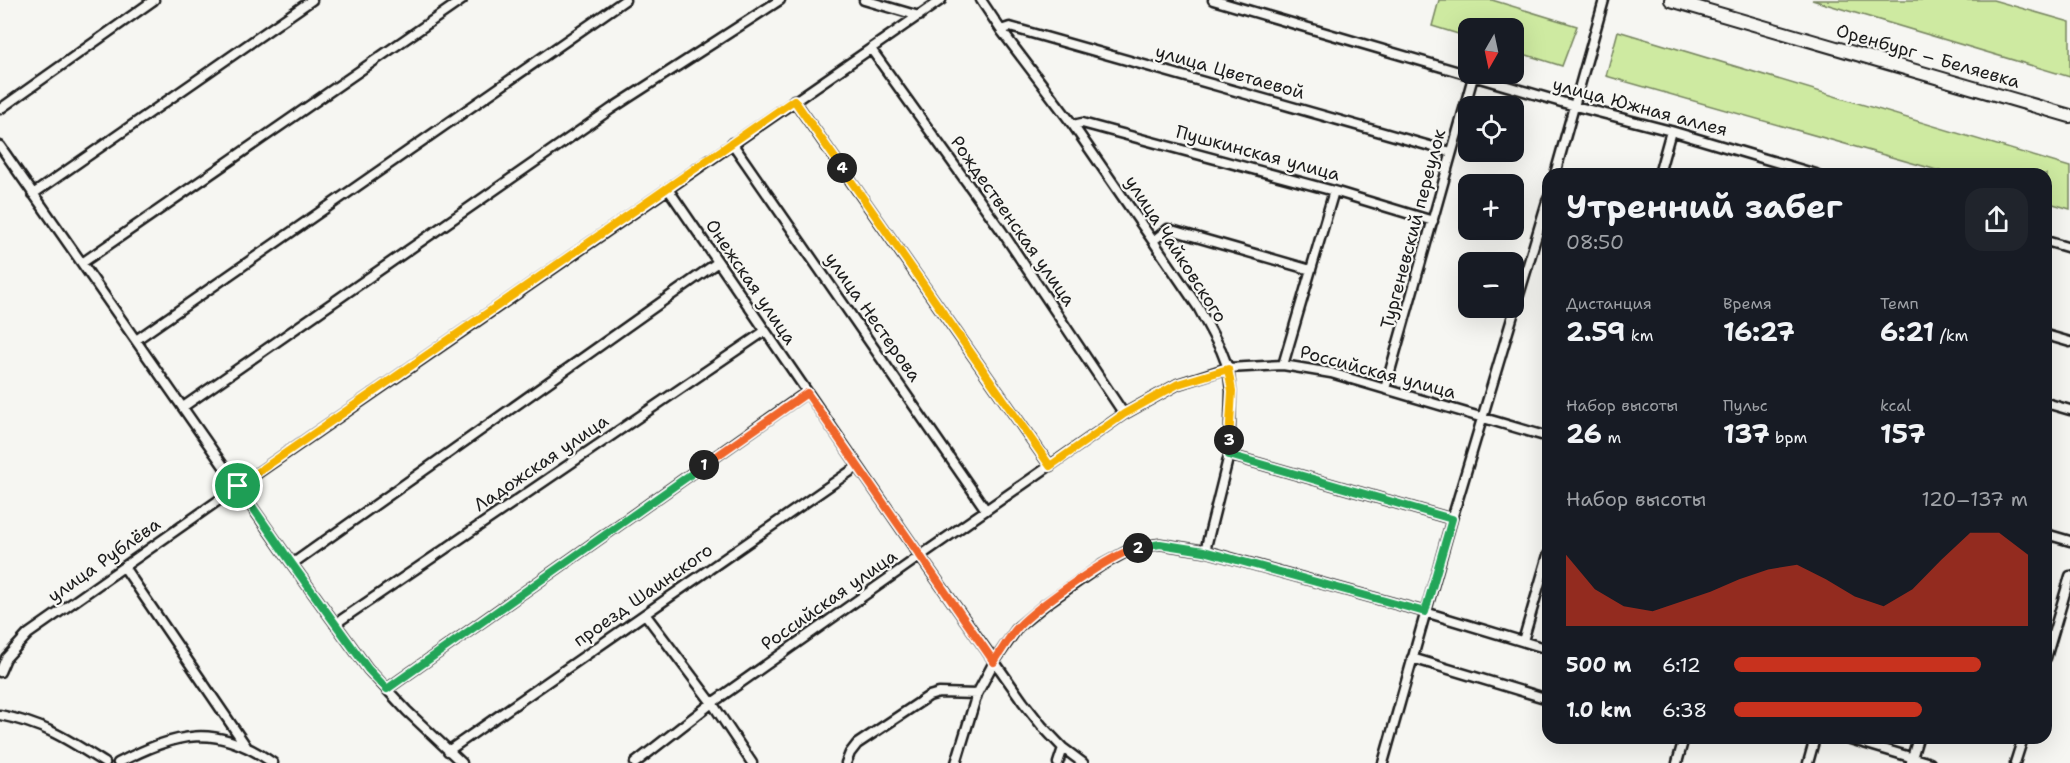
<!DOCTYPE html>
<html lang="ru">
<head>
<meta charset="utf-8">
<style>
  :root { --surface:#171b24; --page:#20242c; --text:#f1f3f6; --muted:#9ea1a6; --accent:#c8321e }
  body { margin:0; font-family:"Shantell Sans",sans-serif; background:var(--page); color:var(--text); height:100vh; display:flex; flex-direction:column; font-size:22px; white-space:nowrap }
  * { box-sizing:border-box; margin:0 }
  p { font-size:20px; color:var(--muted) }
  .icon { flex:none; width:33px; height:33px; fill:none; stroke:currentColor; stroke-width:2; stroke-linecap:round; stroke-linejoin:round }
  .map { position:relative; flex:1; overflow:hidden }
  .details { position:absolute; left:1542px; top:168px; width:510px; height:576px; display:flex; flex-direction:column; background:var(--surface); border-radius:18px; box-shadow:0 6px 24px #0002 }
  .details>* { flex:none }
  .needle { width:39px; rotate:189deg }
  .fabs { position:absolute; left:1458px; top:18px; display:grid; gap:12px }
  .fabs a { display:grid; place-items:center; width:66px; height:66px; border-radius:12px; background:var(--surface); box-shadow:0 6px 24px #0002; font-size:30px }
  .pin { position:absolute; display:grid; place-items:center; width:51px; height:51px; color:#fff; margin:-26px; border:3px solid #fff; border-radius:50%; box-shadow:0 2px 6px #0007 }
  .km { position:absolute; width:30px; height:30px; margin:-15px; border-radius:50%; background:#222; color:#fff; font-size:16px; line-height:30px; text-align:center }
  .round { display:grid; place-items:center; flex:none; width:63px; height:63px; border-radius:18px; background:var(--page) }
  .summary { display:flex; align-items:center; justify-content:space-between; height:102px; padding:0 24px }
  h1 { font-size:33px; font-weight:700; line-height:45px }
  .stats { display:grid; grid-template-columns:repeat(3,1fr); gap:9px; height:102px; padding:6px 24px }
  .stats div { display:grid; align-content:center }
  .stats b { font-size:26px; font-weight:700 }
  .stats small { font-size:16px; font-weight:400 }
  .stats p { font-size:16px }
  .chart { height:168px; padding:12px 24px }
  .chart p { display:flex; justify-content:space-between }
  .chart svg { width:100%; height:108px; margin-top:6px; fill:var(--accent); opacity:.7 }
  ul { padding:0 24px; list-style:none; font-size:20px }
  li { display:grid; grid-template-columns:96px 72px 1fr; align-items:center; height:45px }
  li i { height:15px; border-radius:8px; background:var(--accent) }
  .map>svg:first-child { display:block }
  .green { fill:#ceeaa1; stroke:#75835e; stroke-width:1.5 }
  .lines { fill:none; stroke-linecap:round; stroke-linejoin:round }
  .minor-casing { stroke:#1c1c1c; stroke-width:13 }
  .secondary-casing { stroke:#1c1c1c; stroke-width:16 }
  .minor { stroke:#f6f6f2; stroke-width:8 }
  .secondary { stroke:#f6f6f2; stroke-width:12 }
  .split-1-casing { stroke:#fff; stroke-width:12 }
  .split-2-casing { stroke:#fff; stroke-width:12 }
  .split-3-casing { stroke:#fff; stroke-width:12 }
  .split-4-casing { stroke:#fff; stroke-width:12 }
  .split-5-casing { stroke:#fff; stroke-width:12 }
  .split-1 { stroke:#22a559; stroke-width:8 }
  .split-2 { stroke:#f0652b; stroke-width:8 }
  .split-3 { stroke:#22a559; stroke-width:8 }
  .split-4 { stroke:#f5b400; stroke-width:8 }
  .split-5 { stroke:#f5b400; stroke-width:8 }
  .labels { text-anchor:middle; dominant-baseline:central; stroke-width:4.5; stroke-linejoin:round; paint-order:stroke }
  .street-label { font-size:18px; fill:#1c1c1c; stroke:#f6f6f2 }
</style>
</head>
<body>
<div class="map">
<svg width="2070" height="763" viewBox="0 0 2070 763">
  <rect width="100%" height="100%" fill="#f6f6f2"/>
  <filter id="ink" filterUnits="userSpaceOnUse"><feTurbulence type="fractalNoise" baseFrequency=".0167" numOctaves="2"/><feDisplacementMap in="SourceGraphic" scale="12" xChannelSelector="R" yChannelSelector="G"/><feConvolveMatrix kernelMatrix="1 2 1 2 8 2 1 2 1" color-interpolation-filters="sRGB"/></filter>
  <g filter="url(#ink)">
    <path class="green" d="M 1439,0 L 1492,0 L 1577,26 L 1562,66 L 1514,51 L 1514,28 L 1468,28 L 1468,37 L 1432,26 Z
      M 1812,0 L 1993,0 L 2070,22 L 2070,77 Z
      M 1618,31 L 2070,167 L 2070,209 L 2046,202 L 2046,174 L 1951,174 L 1606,76 Z"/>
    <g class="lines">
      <defs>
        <path id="minor" d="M 864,0 L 919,16
          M 981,0 L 1001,30 L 1073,125 L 1153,241 L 1198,307 L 1221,350 L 1228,368 L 1231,391 L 1229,455 L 1205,551
          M 1213,0 L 1575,106 L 1671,131 L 1816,174
          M 1001,30 L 1010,27 L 1451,152
          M 871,49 L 1001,230 L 1124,414
          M 794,100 L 1050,466
          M 0,109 L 154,0
          M 1073,125 L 1082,123 L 1334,191 L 1433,221
          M 732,143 L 986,510
          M 0,146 L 292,564 L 368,669 L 407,711 L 462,763
          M 1555,174 L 1604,0
          M 1659,174 L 1671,131
          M 668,189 L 920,556 L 1023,702 L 1042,726 L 1063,748 L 1083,763
          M 33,194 L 312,0
          M 1153,241 L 1168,229 L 1311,270
          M 2046,241 L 2070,248
          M 82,263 L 462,0
          M 2046,335 L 2070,342
          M 136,340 L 625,0
          M 1283,365 L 1334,191
          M 1385,389 L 1473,77
          M 2046,403 L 2070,410
          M 183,407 L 611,109 L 780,0
          M 1229,455 L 1452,519
          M 2046,534 L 2070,541
          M 292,564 L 718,262
          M 124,567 L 246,746
          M 645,614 L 712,703 L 752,763
          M 335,624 L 765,331
          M 1523,641 L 1548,555
          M 1412,658 L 1548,699
          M 2046,658 L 2070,576
          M 0,672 L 6,658 L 28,634 L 239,486 L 941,0
          M 387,689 L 807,392
          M 0,715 C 45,724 67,739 105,763
          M 1847,738 L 1930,763
          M 448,751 L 858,466
          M 1911,761 L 1918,738
          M 118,763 C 177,733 215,722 273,763
          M 635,763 L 712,703 L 920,556 L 1124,414 L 1178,384 L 1228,368 L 1283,365 L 1331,373 L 1548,437
          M 846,763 L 850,753 L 857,744 L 929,696 L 939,693 L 977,694
          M 956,763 L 977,694 L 994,662 L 1018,627 L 1046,604 L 1102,565 L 1133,548 L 1160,544 L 1205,551 L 1425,612 L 1548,649
          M 1058,763 L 1063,748
          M 1383,763 L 1452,519 L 1548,198
          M 1677,763 L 1684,738
          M 1808,763 L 1815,738
          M 2015,763 L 2023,738"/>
        <path id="secondary" d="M 1671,0 L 2070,116"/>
      </defs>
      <use href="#minor" class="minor-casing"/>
      <use href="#secondary" class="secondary-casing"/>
      <use href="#minor" class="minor"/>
      <use href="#secondary" class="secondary"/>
    </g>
  </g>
  <g class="lines" filter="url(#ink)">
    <defs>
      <path id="split-1" d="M 238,486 L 292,564 L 368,669 L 387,689 L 704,465"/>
      <path id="split-2" d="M 704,465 L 807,393 L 994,662 C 1002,650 1009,637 1018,627 C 1036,608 1113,552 1138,548"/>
      <path id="split-3" d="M 1138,548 L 1160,544 L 1204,551 L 1425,612 L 1452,519 L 1229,455 L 1229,440"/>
      <path id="split-4" d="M 842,168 L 1050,466 L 1124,414 L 1178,384 L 1228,369 L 1232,391 L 1229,440"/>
      <path id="split-5" d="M 238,486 L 794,100 L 842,168"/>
    </defs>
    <use href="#split-1" class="split-1-casing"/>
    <use href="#split-2" class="split-2-casing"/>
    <use href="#split-3" class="split-3-casing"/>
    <use href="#split-4" class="split-4-casing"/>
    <use href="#split-5" class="split-5-casing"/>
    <use href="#split-1" class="split-1"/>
    <use href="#split-2" class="split-2"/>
    <use href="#split-3" class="split-3"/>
    <use href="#split-4" class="split-4"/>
    <use href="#split-5" class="split-5"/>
  </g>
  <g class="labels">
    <g class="street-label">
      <text transform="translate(1928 56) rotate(16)">Оренбург – Беляевка</text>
      <text transform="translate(1230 72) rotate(16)">улица Цветаевой</text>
      <text transform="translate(1640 107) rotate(15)">улица Южная аллея</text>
      <text transform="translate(1258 153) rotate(15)">Пушкинская улица</text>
      <text transform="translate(1013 221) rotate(55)">Рождественская улица</text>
      <text transform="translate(1413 229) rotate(-75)">Тургеневский переулок</text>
      <text transform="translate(1176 249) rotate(57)">улица Чайковского</text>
      <text transform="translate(751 282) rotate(56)">Онежская улица</text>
      <text transform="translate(873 317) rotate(55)">улица Нестерова</text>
      <text transform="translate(1378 372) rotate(15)">Российская улица</text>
      <text transform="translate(541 463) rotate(-34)">Ладожская улица</text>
      <text transform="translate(104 560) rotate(-35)">улица Рублёва</text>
      <text transform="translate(643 595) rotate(-35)">проезд Шаинского</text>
      <text transform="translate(829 600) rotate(-35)">Российская улица</text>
    </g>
  </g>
</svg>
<div class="fabs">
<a><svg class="needle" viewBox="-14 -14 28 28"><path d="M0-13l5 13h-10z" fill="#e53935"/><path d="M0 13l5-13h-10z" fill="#9ea1a6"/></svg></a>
<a><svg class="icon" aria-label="locate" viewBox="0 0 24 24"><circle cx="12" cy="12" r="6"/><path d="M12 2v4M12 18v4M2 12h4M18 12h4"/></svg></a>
<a>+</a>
<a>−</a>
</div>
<div class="pin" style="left:238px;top:486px;background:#1e9e55"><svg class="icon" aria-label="arrive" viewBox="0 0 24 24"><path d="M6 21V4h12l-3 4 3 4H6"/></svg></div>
<b class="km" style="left:704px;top:465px">1</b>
<b class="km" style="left:1138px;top:548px">2</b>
<b class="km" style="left:1229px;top:440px">3</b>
<b class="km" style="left:842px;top:168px">4</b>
<section class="details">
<div class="summary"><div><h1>Утренний забег</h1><p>08:50</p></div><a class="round"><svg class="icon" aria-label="share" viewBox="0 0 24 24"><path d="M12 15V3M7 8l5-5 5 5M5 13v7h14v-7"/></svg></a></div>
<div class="stats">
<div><p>Дистанция</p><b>2.59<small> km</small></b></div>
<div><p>Время</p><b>16:27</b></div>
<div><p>Темп</p><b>6:21<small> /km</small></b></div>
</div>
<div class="stats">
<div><p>Набор высоты</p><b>26<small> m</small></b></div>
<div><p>Пульс</p><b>137<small> bpm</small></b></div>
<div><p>kcal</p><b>157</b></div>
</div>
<div class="chart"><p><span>Набор высоты</span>120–137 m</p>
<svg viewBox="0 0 160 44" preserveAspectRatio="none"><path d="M0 44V15L10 29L20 36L30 38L40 34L50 30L60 25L70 21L80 19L90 25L100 32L110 36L120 29L130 17L140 6L150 6L160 15V44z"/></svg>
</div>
<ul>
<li><b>500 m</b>6:12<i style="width:84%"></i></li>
<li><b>1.0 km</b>6:38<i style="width:64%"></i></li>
</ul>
</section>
</div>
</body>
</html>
